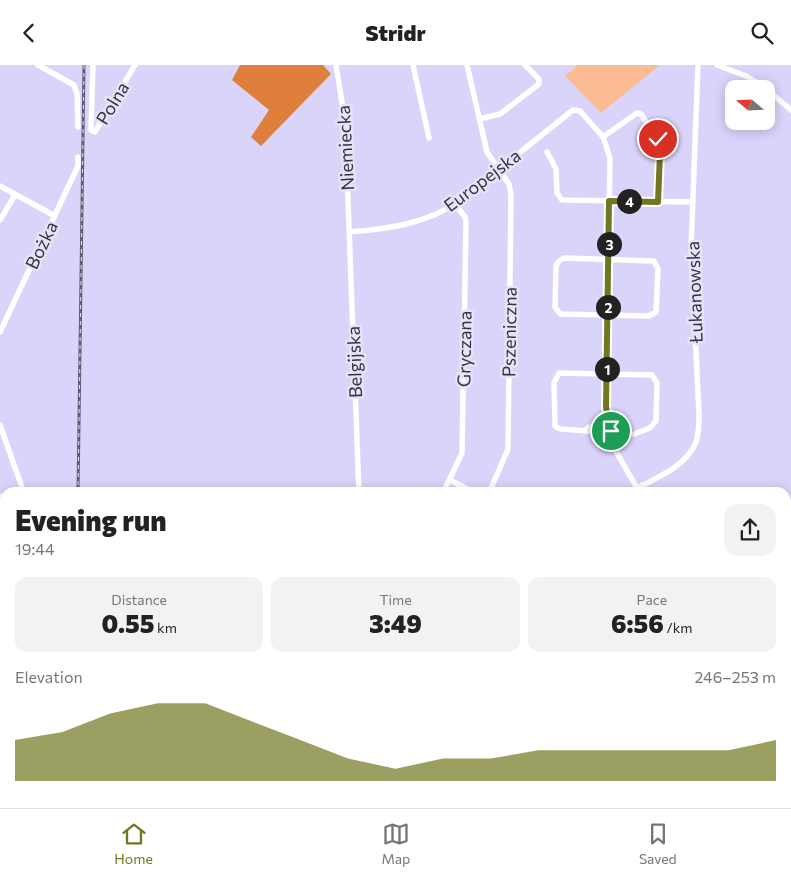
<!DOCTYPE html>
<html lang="en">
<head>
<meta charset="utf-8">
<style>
  :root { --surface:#fff; --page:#f2f2f2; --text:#222; --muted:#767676; --line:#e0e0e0; --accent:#717720 }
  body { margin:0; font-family:Commissioner,sans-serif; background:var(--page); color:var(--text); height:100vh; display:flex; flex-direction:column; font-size:19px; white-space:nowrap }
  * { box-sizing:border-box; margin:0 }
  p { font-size:16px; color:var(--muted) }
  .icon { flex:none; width:28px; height:28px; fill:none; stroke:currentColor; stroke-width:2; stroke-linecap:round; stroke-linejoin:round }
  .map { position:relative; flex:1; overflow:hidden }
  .details { position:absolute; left:0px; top:422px; width:791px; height:321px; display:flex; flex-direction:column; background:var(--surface); border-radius:15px 15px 0 0; box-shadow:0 2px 12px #0003 }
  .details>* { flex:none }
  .needle { width:32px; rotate:289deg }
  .controls { position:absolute; left:725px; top:15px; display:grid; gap:10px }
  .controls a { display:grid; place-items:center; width:50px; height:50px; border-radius:10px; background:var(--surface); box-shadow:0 2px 12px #0003; font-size:25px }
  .pin { position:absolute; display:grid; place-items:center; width:42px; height:42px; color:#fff; margin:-21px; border:2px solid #fff; border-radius:50%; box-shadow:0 1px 5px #0007 }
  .km { position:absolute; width:25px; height:25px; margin:-12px; border-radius:50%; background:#222; color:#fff; font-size:14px; line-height:25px; text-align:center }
  .round { display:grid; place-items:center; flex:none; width:52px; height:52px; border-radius:15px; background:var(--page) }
  .head { display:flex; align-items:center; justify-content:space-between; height:85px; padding:0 15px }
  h1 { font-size:28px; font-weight:800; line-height:38px }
  .figures { display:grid; grid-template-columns:repeat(3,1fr); gap:8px; height:85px; padding:5px 15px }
  .figures div { display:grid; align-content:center; border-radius:12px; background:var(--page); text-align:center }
  .figures b { font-size:25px; font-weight:800 }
  .figures small { font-size:14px; font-weight:400 }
  .figures p { font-size:14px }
  .chart { height:140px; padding:10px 15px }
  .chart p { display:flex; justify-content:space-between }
  .chart svg { width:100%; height:90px; margin-top:5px; fill:var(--accent); opacity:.7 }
  header { display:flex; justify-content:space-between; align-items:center; height:65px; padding:0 15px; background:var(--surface); font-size:22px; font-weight:800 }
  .tab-bar { display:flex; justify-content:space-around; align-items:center; height:70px; border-top:1px solid var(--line); background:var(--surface); font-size:14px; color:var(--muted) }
  .tab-bar a { display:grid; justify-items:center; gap:2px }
  .tab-bar .selected { color:var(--accent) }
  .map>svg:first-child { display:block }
  .green { fill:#fbbc94 }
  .forest { fill:#de803c }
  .water { fill:#b29bfe }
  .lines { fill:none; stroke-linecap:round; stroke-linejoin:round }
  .stream { stroke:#b29bfe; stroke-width:1 }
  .minor { stroke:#fff; stroke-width:5.5 }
  .rail-casing { stroke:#605c74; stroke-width:3 }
  .rail { stroke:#e6e3f7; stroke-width:1; stroke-dasharray:4; stroke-linecap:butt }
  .route-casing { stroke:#fff; stroke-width:10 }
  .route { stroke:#717720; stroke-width:6 }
  .labels { text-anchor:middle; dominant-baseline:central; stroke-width:5; stroke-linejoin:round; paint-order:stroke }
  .street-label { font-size:18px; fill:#363245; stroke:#e6e3f7 }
</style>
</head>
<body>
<header><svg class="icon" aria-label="back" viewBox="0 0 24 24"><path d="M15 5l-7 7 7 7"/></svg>Stridr<svg class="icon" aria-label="search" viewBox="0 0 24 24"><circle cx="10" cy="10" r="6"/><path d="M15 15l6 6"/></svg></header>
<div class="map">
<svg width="791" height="743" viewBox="0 0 791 743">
  <rect width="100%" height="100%" fill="#dad3fa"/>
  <path class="green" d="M 578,0 L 660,0 L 601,48 L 565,11 Z"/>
  <path class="forest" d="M 240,0 L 323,0 L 331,9 L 261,81 L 251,72 L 269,45 L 232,15 Z"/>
  <path class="water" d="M 0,695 L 5,696 L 5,739 L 21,739 L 19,743 L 0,743 Z"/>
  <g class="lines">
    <path class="stream" d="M 673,739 L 679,743"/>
    <path class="minor" d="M 38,0 L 74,20 L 77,29 L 78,62
      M 93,0 L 91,65 L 95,67
      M 336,0 L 345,56 L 359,428
      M 413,0 L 429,73
      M 467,0 L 487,87 L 509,119 L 511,130 L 508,384 L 489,428
      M 717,0 L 746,11 L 764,22 L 791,45
      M 479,54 L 500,49 L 539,19 L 539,14 L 525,0
      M 95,67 L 135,0
      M 603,72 L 637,48 L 641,49 L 659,77 L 659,137
      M 547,87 L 556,104 L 557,128 L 562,135 L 693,137
      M 0,121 L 55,151
      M 0,155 L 15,130
      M 349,167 C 387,164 427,159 459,136 L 573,45 L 580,46 L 603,72 L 610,93 L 606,342 L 604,358
      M 564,193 L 654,196 L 658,204 L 656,247 L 649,251 L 560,249 L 555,242 L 556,201 L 559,196 Z
      M 0,267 L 78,101 L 78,92
      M600.5 363a5.5 5.5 0 1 1 11 0a5.5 5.5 0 1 1-11 0Z
      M 0,360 L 24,428
      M 586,365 L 589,362 L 601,362
      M 602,367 L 560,364 L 555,361 L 554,318 L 559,308 L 652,310 L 657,318 L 656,356 L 650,363 L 634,369
      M 606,369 L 637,423
      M 450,415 L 475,428
      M 642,420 L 644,428
      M 443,428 L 462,388 L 466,157 L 465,152 L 455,139
      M 628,428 C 651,415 686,403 696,377 C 699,368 699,359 699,349 L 691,184 L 698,0
      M 0,431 L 5,446
      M 0,501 L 5,505
      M 0,586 L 5,589
      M 0,651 L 5,646
      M 115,739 L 116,743"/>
    <defs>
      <path id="rail" d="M 78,428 L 84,0
        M 74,743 L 74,739"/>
    </defs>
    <use href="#rail" class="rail-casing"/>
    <use href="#rail" class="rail"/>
  </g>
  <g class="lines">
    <defs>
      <path id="route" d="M 611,366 L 606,342 L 609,136 L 658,137 L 660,88 L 658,74"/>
    </defs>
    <use href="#route" class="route-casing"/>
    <use href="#route" class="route"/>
  </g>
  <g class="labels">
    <g class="street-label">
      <text transform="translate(112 38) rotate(-59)">Polna</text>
      <text transform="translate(345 83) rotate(-93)">Niemiecka</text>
      <text transform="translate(482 115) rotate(-37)">Europejska</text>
      <text transform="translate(41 180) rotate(-64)">Bożka</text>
      <text transform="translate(694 227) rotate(-92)">Łukanowska</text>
      <text transform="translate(509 267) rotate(-89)">Pszeniczna</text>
      <text transform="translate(464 284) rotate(-89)">Gryczana</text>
      <text transform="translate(354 297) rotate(-92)">Belgijska</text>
    </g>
  </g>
</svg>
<div class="controls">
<a><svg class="needle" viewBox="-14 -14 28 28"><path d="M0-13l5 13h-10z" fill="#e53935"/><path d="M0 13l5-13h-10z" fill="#767676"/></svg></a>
</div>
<div class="pin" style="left:611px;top:366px;background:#1e9e55"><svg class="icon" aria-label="arrive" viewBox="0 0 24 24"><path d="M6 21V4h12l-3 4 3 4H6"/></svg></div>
<div class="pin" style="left:658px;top:74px;background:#d93025"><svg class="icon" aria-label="check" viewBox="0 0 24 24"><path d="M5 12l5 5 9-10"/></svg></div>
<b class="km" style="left:607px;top:304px">1</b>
<b class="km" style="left:608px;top:242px">2</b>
<b class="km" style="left:609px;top:179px">3</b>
<b class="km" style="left:629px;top:136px">4</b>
<section class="details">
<div class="head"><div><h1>Evening run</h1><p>19:44</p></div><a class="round"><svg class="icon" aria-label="share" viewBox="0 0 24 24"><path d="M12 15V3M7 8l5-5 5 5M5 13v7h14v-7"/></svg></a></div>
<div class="figures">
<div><p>Distance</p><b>0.55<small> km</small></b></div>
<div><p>Time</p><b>3:49</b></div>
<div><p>Pace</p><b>6:56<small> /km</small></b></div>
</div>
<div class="chart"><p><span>Elevation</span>246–253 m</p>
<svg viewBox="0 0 160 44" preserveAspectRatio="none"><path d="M0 44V24L10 20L20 11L30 6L40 6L50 15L60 24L70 33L80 38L90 33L100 33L110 29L120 29L130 29L140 29L150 29L160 24V44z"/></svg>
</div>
</section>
</div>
<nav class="tab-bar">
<a class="selected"><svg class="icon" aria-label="home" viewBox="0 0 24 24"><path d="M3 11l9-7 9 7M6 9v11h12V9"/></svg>Home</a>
<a><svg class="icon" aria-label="map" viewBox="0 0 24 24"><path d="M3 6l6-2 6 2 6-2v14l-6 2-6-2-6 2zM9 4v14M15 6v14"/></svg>Map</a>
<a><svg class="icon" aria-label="saved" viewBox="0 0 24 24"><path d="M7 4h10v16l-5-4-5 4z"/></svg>Saved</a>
</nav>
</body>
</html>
